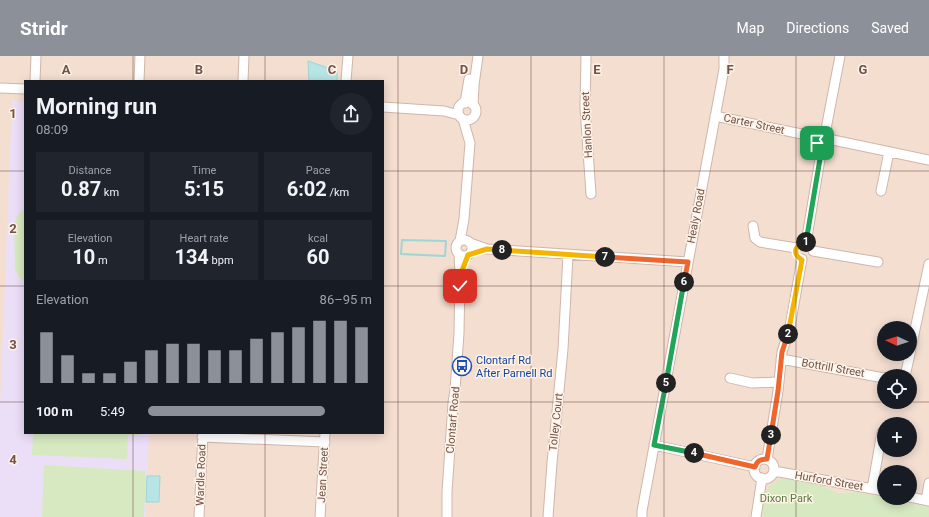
<!DOCTYPE html>
<html lang="en">
<head>
<meta charset="utf-8">
<style>
  :root { --surface:#171b24; --page:#20242c; --text:#f1f3f6; --muted:#9ea1a6; --accent:#8c9099 }
  body { margin:0; font-family:Roboto,sans-serif; background:var(--page); color:var(--text); height:100vh; display:flex; flex-direction:column; font-size:15px; white-space:nowrap }
  * { box-sizing:border-box; margin:0 }
  p { font-size:13px; color:var(--muted) }
  .icon { flex:none; width:22px; height:22px; fill:none; stroke:currentColor; stroke-width:2; stroke-linecap:round; stroke-linejoin:round }
  .map { position:relative; flex:1; overflow:hidden }
  .sheet { position:absolute; left:24px; top:24px; width:360px; height:354px; display:flex; flex-direction:column; background:var(--surface); border-radius:0px; box-shadow:0 2px 10px #0003 }
  .sheet>* { flex:none }
  .needle { width:26px; rotate:273deg }
  .tools { position:absolute; left:877px; top:265px; display:grid; gap:8px }
  .tools a { display:grid; place-items:center; width:40px; height:40px; border-radius:50%; background:var(--surface); box-shadow:0 2px 10px #0003; font-size:20px }
  .pin { position:absolute; display:grid; place-items:center; width:34px; height:34px; color:#fff; margin:-17px; border-radius:8px; box-shadow:0 2px 6px #0006 }
  .km { position:absolute; width:20px; height:20px; margin:-10px; border-radius:50%; background:#222; color:#fff; font-size:11px; line-height:20px; text-align:center }
  .round { display:grid; place-items:center; flex:none; width:42px; height:42px; border-radius:21px; background:var(--page) }
  .head { display:flex; align-items:center; justify-content:space-between; height:68px; padding:0 12px }
  h1 { font-size:22px; font-weight:700; line-height:30px }
  .metrics { display:grid; grid-template-columns:repeat(3,1fr); gap:6px; height:68px; padding:4px 12px }
  .metrics div { display:grid; align-content:center; border-radius:0px; background:var(--page); text-align:center }
  .metrics b { font-size:20px; font-weight:700 }
  .metrics small { font-size:11px; font-weight:400 }
  .metrics p { font-size:11px }
  .chart { height:112px; padding:8px 12px }
  .chart p { display:flex; justify-content:space-between }
  .chart svg { width:100%; height:72px; margin-top:4px; stroke:var(--accent); stroke-width:6 }
  ul { padding:0 12px; list-style:none; font-size:13px }
  li { display:grid; grid-template-columns:64px 48px 1fr; align-items:center; height:30px }
  li i { height:10px; border-radius:5px; background:var(--accent) }
  header { display:flex; align-items:center; gap:24px; box-sizing:border-box; height:56px; padding:0 20px; background:var(--accent); color:#fff }
  header strong { font-size:19px }
  nav { display:flex; gap:22px; margin-inline-start:auto; font-size:14px }
  .map>svg:first-child { display:block }
  .residential { fill:#f3ded0; fill-rule:evenodd }
  .education { fill:#ebdff8 }
  .green { fill:#d7e9c1 }
  .water { fill:#b7e5e5; stroke:#9dd6d6 }
  .lines { fill:none; stroke-linecap:round; stroke-linejoin:round }
  .stream { stroke:#9dd6d6; stroke-width:2 }
  .minor-casing { stroke:#cfb6ac; stroke-width:11 }
  .minor { stroke:#fff; stroke-width:9 }
  .split-1-casing { stroke:#fff; stroke-width:8 }
  .split-2-casing { stroke:#fff; stroke-width:8 }
  .split-3-casing { stroke:#fff; stroke-width:8 }
  .split-4-casing { stroke:#fff; stroke-width:8 }
  .split-5-casing { stroke:#fff; stroke-width:8 }
  .split-6-casing { stroke:#fff; stroke-width:8 }
  .split-7-casing { stroke:#fff; stroke-width:8 }
  .split-8-casing { stroke:#fff; stroke-width:8 }
  .split-9-casing { stroke:#fff; stroke-width:8 }
  .split-1 { stroke:#22a559; stroke-width:5 }
  .split-2 { stroke:#f5b400; stroke-width:5 }
  .split-3 { stroke:#f0652b; stroke-width:5 }
  .split-4 { stroke:#f0652b; stroke-width:5 }
  .split-5 { stroke:#22a559; stroke-width:5 }
  .split-6 { stroke:#22a559; stroke-width:5 }
  .split-7 { stroke:#f0652b; stroke-width:5 }
  .split-8 { stroke:#f5b400; stroke-width:5 }
  .split-9 { stroke:#f5b400; stroke-width:5 }
  .grid { fill:none; stroke:#735249; stroke-width:1; stroke-opacity:0.55 }
  .labels { text-anchor:middle; dominant-baseline:central; stroke-width:3; stroke-linejoin:round; paint-order:stroke }
  .street-label { font-size:11px; fill:#735249; stroke:#fff2e7 }
  .transit-label { font-size:11px; fill:#164399; stroke:#fff2e7; text-anchor:start }
  .park-label { font-size:11px; fill:#597841; stroke:#fff2e7 }
  .grid-label { font-size:13px; text-anchor:middle; font-weight:bold; fill:#735249; stroke:#fff2e7; stroke-width:3; stroke-linejoin:round; paint-order:stroke }
</style>
</head>
<body>
<header>
<strong>Stridr</strong>
<nav><a>Map</a><a>Directions</a><a>Saved</a></nav>
</header>
<div class="map">
<svg width="929" height="461" viewBox="0 0 929 461">
  <rect width="100%" height="100%" fill="#fceee2"/>
  <path class="residential" d="M 0,0 L 929,0 L 929,451 L 887,442 L 910,442 L 910,416 L 884,416 L 884,441 L 858,436 L 838,437 L 819,428 L 762,446 L 763,461 L 0,461 ZM 25,25 L 383,25 L 383,377 L 25,377 ZM 884,272 L 910,272 L 910,298 L 884,298 ZM 884,320 L 910,320 L 910,346 L 884,346 ZM 884,368 L 910,368 L 910,394 L 884,394 Z"/>
  <path class="education" d="M 12,45 L 25,46 L 25,377 L 149,377 L 146,461 L 0,461 L 0,354 Z"/>
  <path class="green" d="M 24,153 L 25,153 L 25,226 L 19,222 L 15,213 L 14,170 L 17,160 Z
    M 33,377 L 140,377 L 140,379 L 128,379 L 127,403 L 32,399 Z
    M 44,409 L 146,415 L 144,461 L 42,461 Z
    M 782,422 L 819,428 L 838,437 L 858,436 L 929,451 L 929,461 L 763,461 L 762,446 L 768,431 Z"/>
  <path class="water" d="M 308,5 L 337,15 L 337,25 L 309,25 Z
    M 147,420 L 160,420 L 159,446 L 146,446 Z"/>
  <g class="lines">
    <path class="stream" d="M 402,184 L 446,185 L 445,200 L 401,198 Z"/>
    <defs>
      <path id="minor" d="M 586,0 L 585,52 L 591,138
        M 35,25 L 36,0
        M 139,25 L 140,0
        M 243,25 L 244,0
        M 346,25 L 348,0
        M 0,32 L 25,33
        M458 55a9 9 0 1 1 18 0a9 9 0 1 1-18 0Z
        M 465,47 L 469,23
        M 473,49 L 474,29 L 478,0
        M 383,51 L 444,55 L 459,59
        M 715,60 L 816,81
        M 826,73 L 840,0
        M 833,84 L 929,104
        M 881,135 L 889,96
        M 753,170 L 755,182 L 760,186 L 796,192
        M456 192a8 8 0 1 1 16 0a8 8 0 1 1-16 0Z
        M 460,185 L 464,163 L 470,87 L 463,63
        M 470,187 L 487,193 L 688,206
        M 806,187 L 822,91
        M 813,195 L 878,206
        M 910,297 L 929,208
        M 781,303 L 884,322
        M 905,320 L 910,298
        M 730,322 L 752,327 L 779,326
        M 202,381 L 325,386
        M 654,389 L 755,411
        M 767,403 L 778,335 L 782,296 L 790,271 L 802,203
        M754 413a10 10 0 1 1 20 0a10 10 0 1 1-20 0Z
        M 774,415 L 884,435
        M 872,433 L 882,376
        M 910,441 L 929,445
        M 926,444 L 929,427
        M 199,461 L 203,377
        M 320,461 L 325,377
        M 447,461 L 447,436 L 453,347 L 455,334 L 459,277 L 460,220 L 459,198
        M 548,461 L 552,407 L 563,293 L 568,199
        M 642,461 L 642,455 L 724,13 L 724,0
        M 756,461 L 762,422"/>
    </defs>
    <use href="#minor" class="minor-casing"/>
    <use href="#minor" class="minor"/>
  </g>
  <g class="lines">
    <defs>
      <path id="split-1" d="M 806,186 L 822,91 L 817,87"/>
      <path id="split-2" d="M 788,278 L 802,204 C 790,196 797,189 806,186"/>
      <path id="split-3" d="M 771,379 L 778,335 L 782,296 L 788,278"/>
      <path id="split-4" d="M 694,397 L 755,411 C 757,405 760,403 767,403 L 771,379"/>
      <path id="split-5" d="M 666,327 L 654,389 L 694,397"/>
      <path id="split-6" d="M 666,327 L 684,226"/>
      <path id="split-7" d="M 605,201 L 688,206 L 684,226"/>
      <path id="split-8" d="M 502,194 L 605,201"/>
      <path id="split-9" d="M 460,230 L 460,220 L 468,199 L 487,193 L 502,194"/>
    </defs>
    <use href="#split-1" class="split-1-casing"/>
    <use href="#split-2" class="split-2-casing"/>
    <use href="#split-3" class="split-3-casing"/>
    <use href="#split-4" class="split-4-casing"/>
    <use href="#split-5" class="split-5-casing"/>
    <use href="#split-6" class="split-6-casing"/>
    <use href="#split-7" class="split-7-casing"/>
    <use href="#split-8" class="split-8-casing"/>
    <use href="#split-9" class="split-9-casing"/>
    <use href="#split-1" class="split-1"/>
    <use href="#split-2" class="split-2"/>
    <use href="#split-3" class="split-3"/>
    <use href="#split-4" class="split-4"/>
    <use href="#split-5" class="split-5"/>
    <use href="#split-6" class="split-6"/>
    <use href="#split-7" class="split-7"/>
    <use href="#split-8" class="split-8"/>
    <use href="#split-9" class="split-9"/>
  </g>
  <path class="grid" d="M 133,0 L 133,25M 265,0 L 265,25M 398,0 L 398,461M 531,0 L 531,461M 664,0 L 664,461M 796,0 L 796,461M 0,115 L 25,115M 383,115 L 929,115M 0,230 L 25,230M 383,230 L 929,230M 0,346 L 25,346M 383,346 L 884,346M 910,346 L 929,346M 133,377 L 133,461M 265,377 L 265,461"/>
  <defs>
    <symbol id="bus-ring" viewBox="-11 -11 22 22"><circle r="9.5" fill="#fff2e7" stroke="#1a4fb4" stroke-width="1.5"/><path d="M-5-6H5V4H4V6H2V4H-2V6H-4V4H-5ZM-3.5-4V0h7V-4ZM-3.5 1.2v1.5H-2V1.2ZM2 1.2v1.5H3.5V1.2Z" fill="#1a4fb4"/></symbol>
  </defs>
  <g fill-rule="evenodd">
    <use href="#bus-ring" x="451" y="299" width="22" height="22"/>
  </g>
  <g class="labels">
    <g class="street-label">
      <text transform="translate(754 68) rotate(12)">Carter Street</text>
      <text transform="translate(587 69) rotate(-93)">Hanlon Street</text>
      <text transform="translate(696 160) rotate(-79)">Healy Road</text>
      <text transform="translate(833 312) rotate(10)">Bottrill Street</text>
      <text transform="translate(453 364) rotate(-85)">Clontarf Road</text>
      <text transform="translate(556 366) rotate(-84)">Tolley Court</text>
      <text transform="translate(201 419) rotate(-88)">Wardle Road</text>
      <text transform="translate(323 419) rotate(-87)">Jean Street</text>
      <text transform="translate(829 425) rotate(10)">Hurford Street</text>
    </g>
    <g class="transit-label">
      <text x="476" y="304">Clontarf Rd<tspan x="476" dy="13">After Parnell Rd</tspan></text>
    </g>
    <g class="park-label">
      <text x="786" y="442">Dixon Park</text>
    </g>
  </g>
  <g class="grid-label">
    <text x="66" y="18">A</text>
    <text x="199" y="18">B</text>
    <text x="332" y="18">C</text>
    <text x="464" y="18">D</text>
    <text x="597" y="18">E</text>
    <text x="730" y="18">F</text>
    <text x="863" y="18">G</text>
    <text x="13" y="62">1</text>
    <text x="13" y="177">2</text>
    <text x="13" y="293">3</text>
    <text x="13" y="408">4</text>
  </g>
</svg>
<div class="tools">
<a><svg class="needle" viewBox="-14 -14 28 28"><path d="M0-13l5 13h-10z" fill="#e53935"/><path d="M0 13l5-13h-10z" fill="#9ea1a6"/></svg></a>
<a><svg class="icon" aria-label="locate" viewBox="0 0 24 24"><circle cx="12" cy="12" r="6"/><path d="M12 2v4M12 18v4M2 12h4M18 12h4"/></svg></a>
<a>+</a>
<a>−</a>
</div>
<div class="pin" style="left:817px;top:87px;background:#1e9e55"><svg class="icon" aria-label="arrive" viewBox="0 0 24 24"><path d="M6 21V4h12l-3 4 3 4H6"/></svg></div>
<div class="pin" style="left:460px;top:230px;background:#d93025"><svg class="icon" aria-label="check" viewBox="0 0 24 24"><path d="M5 12l5 5 9-10"/></svg></div>
<b class="km" style="left:806px;top:186px">1</b>
<b class="km" style="left:788px;top:278px">2</b>
<b class="km" style="left:771px;top:379px">3</b>
<b class="km" style="left:694px;top:397px">4</b>
<b class="km" style="left:666px;top:327px">5</b>
<b class="km" style="left:684px;top:226px">6</b>
<b class="km" style="left:605px;top:201px">7</b>
<b class="km" style="left:502px;top:194px">8</b>
<section class="sheet">
<div class="head"><div><h1>Morning run</h1><p>08:09</p></div><a class="round"><svg class="icon" aria-label="share" viewBox="0 0 24 24"><path d="M12 15V3M7 8l5-5 5 5M5 13v7h14v-7"/></svg></a></div>
<div class="metrics">
<div><p>Distance</p><b>0.87<small> km</small></b></div>
<div><p>Time</p><b>5:15</b></div>
<div><p>Pace</p><b>6:02<small> /km</small></b></div>
</div>
<div class="metrics">
<div><p>Elevation</p><b>10<small> m</small></b></div>
<div><p>Heart rate</p><b>134<small> bpm</small></b></div>
<div><p>kcal</p><b>60</b></div>
</div>
<div class="chart"><p><span>Elevation</span>86–95 m</p>
<svg viewBox="0 0 160 44" preserveAspectRatio="none"><path d="M5 44V13M15 44V27M25 44V38M35 44V38M45 44V31M55 44V24M65 44V20M75 44V20M85 44V24M95 44V24M105 44V17M115 44V13M125 44V10M135 44V6M145 44V6M155 44V10"/></svg>
</div>
<ul>
<li><b>100 m</b>5:49<i style="width:79%"></i></li>
</ul>
</section>
</div>
</body>
</html>
